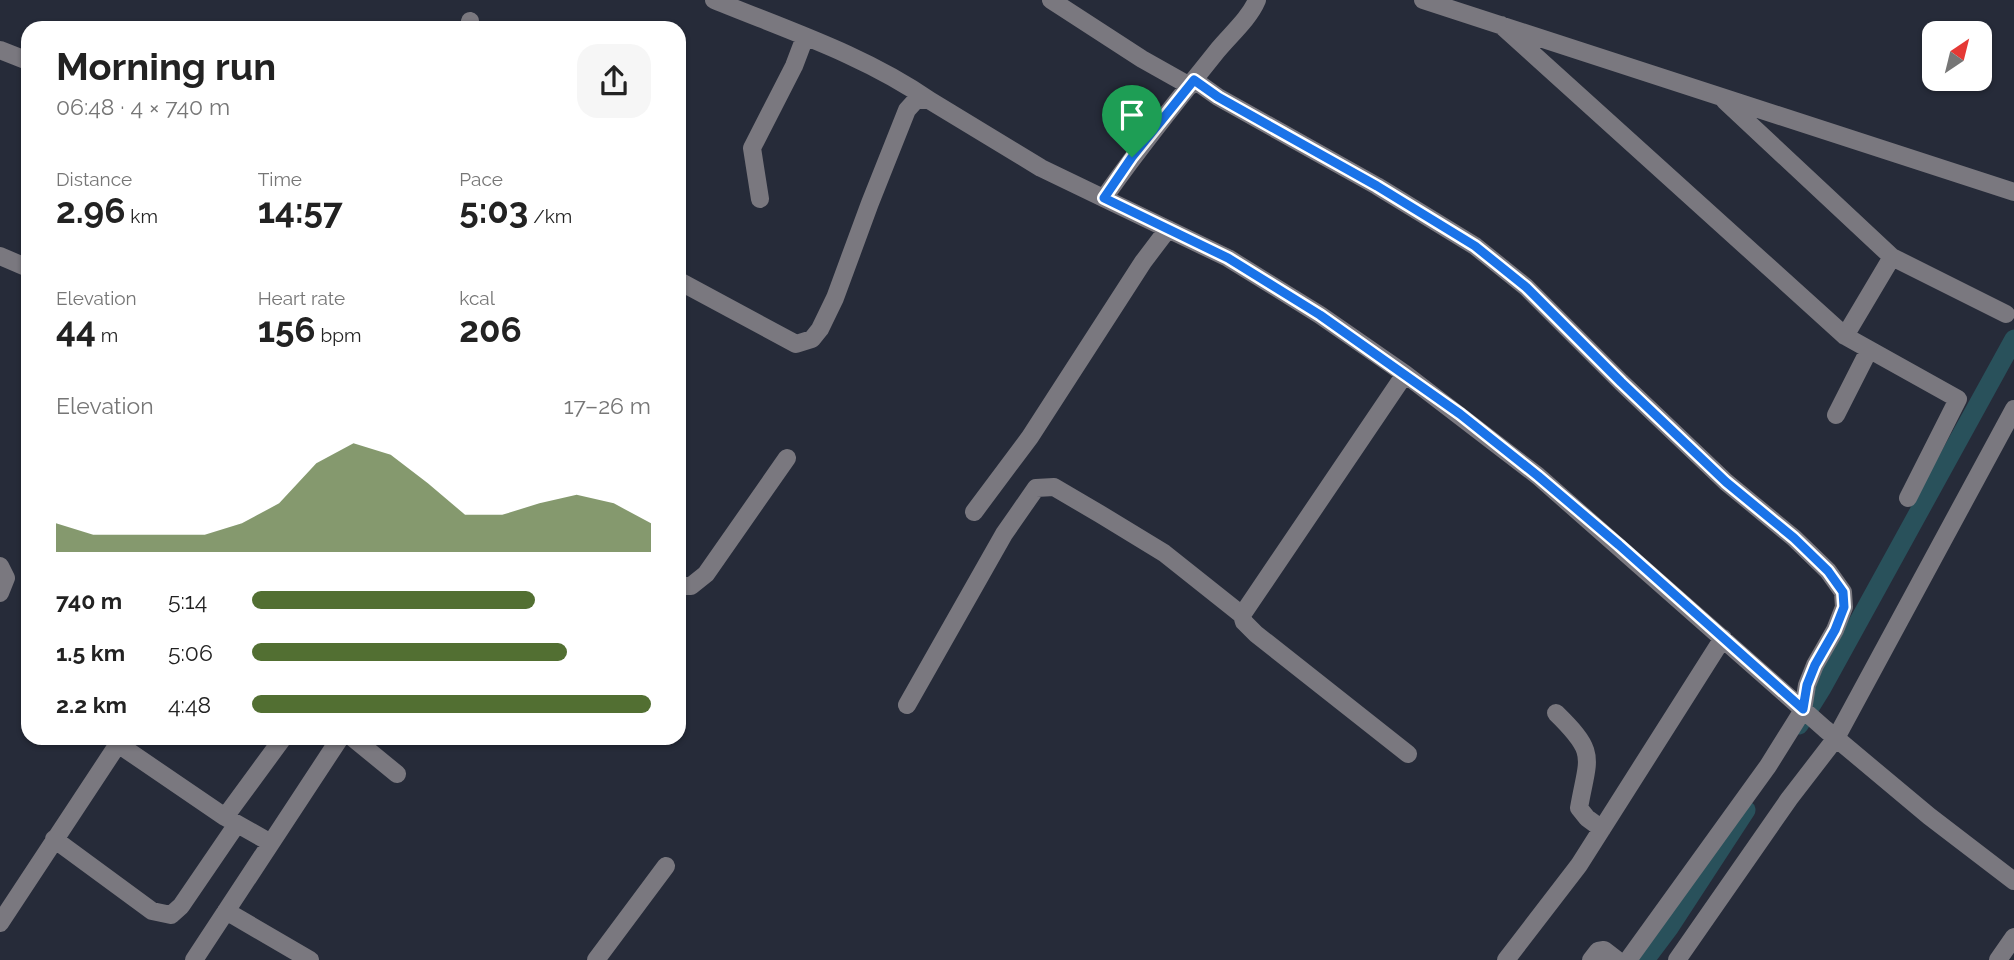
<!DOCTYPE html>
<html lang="en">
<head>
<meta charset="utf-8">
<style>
  :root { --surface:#fff; --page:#f6f6f6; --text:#222; --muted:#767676; --accent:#526f32 }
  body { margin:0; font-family:Raleway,sans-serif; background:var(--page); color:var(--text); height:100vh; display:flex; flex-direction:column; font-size:26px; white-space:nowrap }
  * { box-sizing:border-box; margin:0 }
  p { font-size:23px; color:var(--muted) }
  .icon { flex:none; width:38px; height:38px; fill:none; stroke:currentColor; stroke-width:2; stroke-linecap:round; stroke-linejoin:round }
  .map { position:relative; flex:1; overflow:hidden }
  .details { position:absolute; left:21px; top:21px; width:665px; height:724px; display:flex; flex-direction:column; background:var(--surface); border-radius:21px; box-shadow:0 2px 5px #0004 }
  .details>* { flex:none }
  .needle { width:46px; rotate:35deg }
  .tools { position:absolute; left:1922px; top:21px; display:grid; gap:14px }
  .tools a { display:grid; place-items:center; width:70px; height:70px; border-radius:14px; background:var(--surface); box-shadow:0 2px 5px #0004; font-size:35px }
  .pin { position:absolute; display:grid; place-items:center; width:60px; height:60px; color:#fff; margin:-72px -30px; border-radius:50% 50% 50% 0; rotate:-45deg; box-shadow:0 0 7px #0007 }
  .pin .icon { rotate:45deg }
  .round { display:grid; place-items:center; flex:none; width:74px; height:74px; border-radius:21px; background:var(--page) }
  .summary { display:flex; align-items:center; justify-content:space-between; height:119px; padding:0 35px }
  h1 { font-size:38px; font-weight:700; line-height:52px }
  .stats { display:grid; grid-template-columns:repeat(3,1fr); gap:10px; height:119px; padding:7px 35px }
  .stats div { display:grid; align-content:center }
  .stats b { font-size:35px; font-weight:700 }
  .stats small { font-size:19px; font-weight:400 }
  .stats p { font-size:19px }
  .chart { height:196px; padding:14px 35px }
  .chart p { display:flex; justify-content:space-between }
  .chart svg { width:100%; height:126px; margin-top:7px; fill:var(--accent); opacity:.7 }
  ul { padding:0 35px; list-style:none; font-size:23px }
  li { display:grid; grid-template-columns:112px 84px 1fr; align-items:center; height:52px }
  li i { height:18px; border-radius:9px; background:var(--accent) }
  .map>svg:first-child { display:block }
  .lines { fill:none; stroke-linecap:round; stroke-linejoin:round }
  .canal { stroke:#29515b; stroke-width:19 }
  .minor { stroke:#7a787f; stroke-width:18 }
  .route-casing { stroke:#fff; stroke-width:14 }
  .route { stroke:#1a73e8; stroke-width:9 }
</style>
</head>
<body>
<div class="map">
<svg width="2014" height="960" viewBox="0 0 2014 960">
  <rect width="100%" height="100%" fill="#262b39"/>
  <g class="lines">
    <path class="canal" d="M 1799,725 L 1822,688 L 2014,339
      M 1645,960 L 1669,928 L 1746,810"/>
    <path class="minor" d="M 714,0 C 787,30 864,55 929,100
      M 1051,0 L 1142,59 L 1190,86
      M 1423,0 L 2014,192
      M 1501,25 L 1845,336 L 1958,399 L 1908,498
      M 469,28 L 470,21
      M 0,50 L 28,61
      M 1194,80 L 1218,97 L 1377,186 L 1475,246 L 1526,287 L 1621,382 L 1726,482 L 1794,538 L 1828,571 L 1843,592 L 1844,607 L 1835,630 L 1815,665 L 1807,685 L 1803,710 L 1768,766 L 1628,960
      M 1725,101 L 1892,257 L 2006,314
      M 1104,198 C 1139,147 1178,100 1217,51 C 1230,35 1249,19 1257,0
      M 760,199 L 752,148 L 794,66 L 805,37
      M 0,256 L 28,268
      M 679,281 L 796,344 L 812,339 L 820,329 L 835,298 L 870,203 L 907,110 L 916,100 L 929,100 L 1041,168 L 1228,258 L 1320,315 L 1405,374 L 1538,476 L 1825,729 L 1929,816 L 2014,881
      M 1845,336 L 1892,257
      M 1405,374 L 1242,615 L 1244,622 L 1256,634 L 1408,754
      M 1836,415 L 1869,350
      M 974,512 L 1030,437 L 1143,262 L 1168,229
      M 0,566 L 6,578 L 0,593
      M 679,586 L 691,586 L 706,574 L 787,458
      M 907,705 L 1004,534 L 1036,488 L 1054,487 L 1100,514 L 1164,553 L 1242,615
      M 1556,713 C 1598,754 1588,756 1579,808 L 1587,818 L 1602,829
      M 353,738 L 397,774
      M 118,744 L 225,817 L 271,843
      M 225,817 L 283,738
      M 54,839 L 152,911 L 171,915 L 181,906 L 237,824
      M 226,911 L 310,960
      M 0,923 L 122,738
      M 194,960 L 340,738
      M 596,960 L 666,866
      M 1506,960 L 1579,865 L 1723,638
      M 1591,960 L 1598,951 L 1604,950 L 1617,960
      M 1677,960 L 1789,799 L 1836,738 L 2014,409
      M 1998,960 L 2014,937"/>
  </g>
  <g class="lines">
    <defs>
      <path id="route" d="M 1194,80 L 1218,97 L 1377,186 L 1475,246 L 1526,287 L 1621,382 L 1726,482 L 1794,538 L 1828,571 L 1843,592 L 1844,607 L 1835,630 L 1815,665 L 1807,685 L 1803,709 L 1619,545 L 1538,476 L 1460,414 L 1320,315 L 1228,258 L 1104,198 L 1132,157 Z"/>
    </defs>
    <use href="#route" class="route-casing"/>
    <use href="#route" class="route"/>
  </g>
</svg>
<div class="tools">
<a><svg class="needle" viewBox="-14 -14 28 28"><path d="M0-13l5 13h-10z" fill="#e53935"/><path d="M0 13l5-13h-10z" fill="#767676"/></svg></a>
</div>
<div class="pin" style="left:1132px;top:157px;background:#1e9e55"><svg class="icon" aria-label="arrive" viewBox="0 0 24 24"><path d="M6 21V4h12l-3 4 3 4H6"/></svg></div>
<section class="details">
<div class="summary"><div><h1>Morning run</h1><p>06:48 · 4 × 740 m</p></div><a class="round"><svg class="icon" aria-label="share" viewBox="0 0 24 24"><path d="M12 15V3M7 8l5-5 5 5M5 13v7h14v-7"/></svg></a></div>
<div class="stats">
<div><p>Distance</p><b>2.96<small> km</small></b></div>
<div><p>Time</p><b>14:57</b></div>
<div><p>Pace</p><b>5:03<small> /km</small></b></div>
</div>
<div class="stats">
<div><p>Elevation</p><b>44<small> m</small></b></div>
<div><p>Heart rate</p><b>156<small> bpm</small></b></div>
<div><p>kcal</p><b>206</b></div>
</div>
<div class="chart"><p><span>Elevation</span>17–26 m</p>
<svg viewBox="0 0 160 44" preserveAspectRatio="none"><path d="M0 44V34L10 38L20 38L30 38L40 38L50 34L60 27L70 13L80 6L90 10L100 20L110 31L120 31L130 27L140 24L150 27L160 34V44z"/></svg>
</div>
<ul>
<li><b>740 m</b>5:14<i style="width:71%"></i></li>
<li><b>1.5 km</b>5:06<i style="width:79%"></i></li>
<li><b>2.2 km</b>4:48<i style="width:100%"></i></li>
</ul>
</section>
</div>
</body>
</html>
